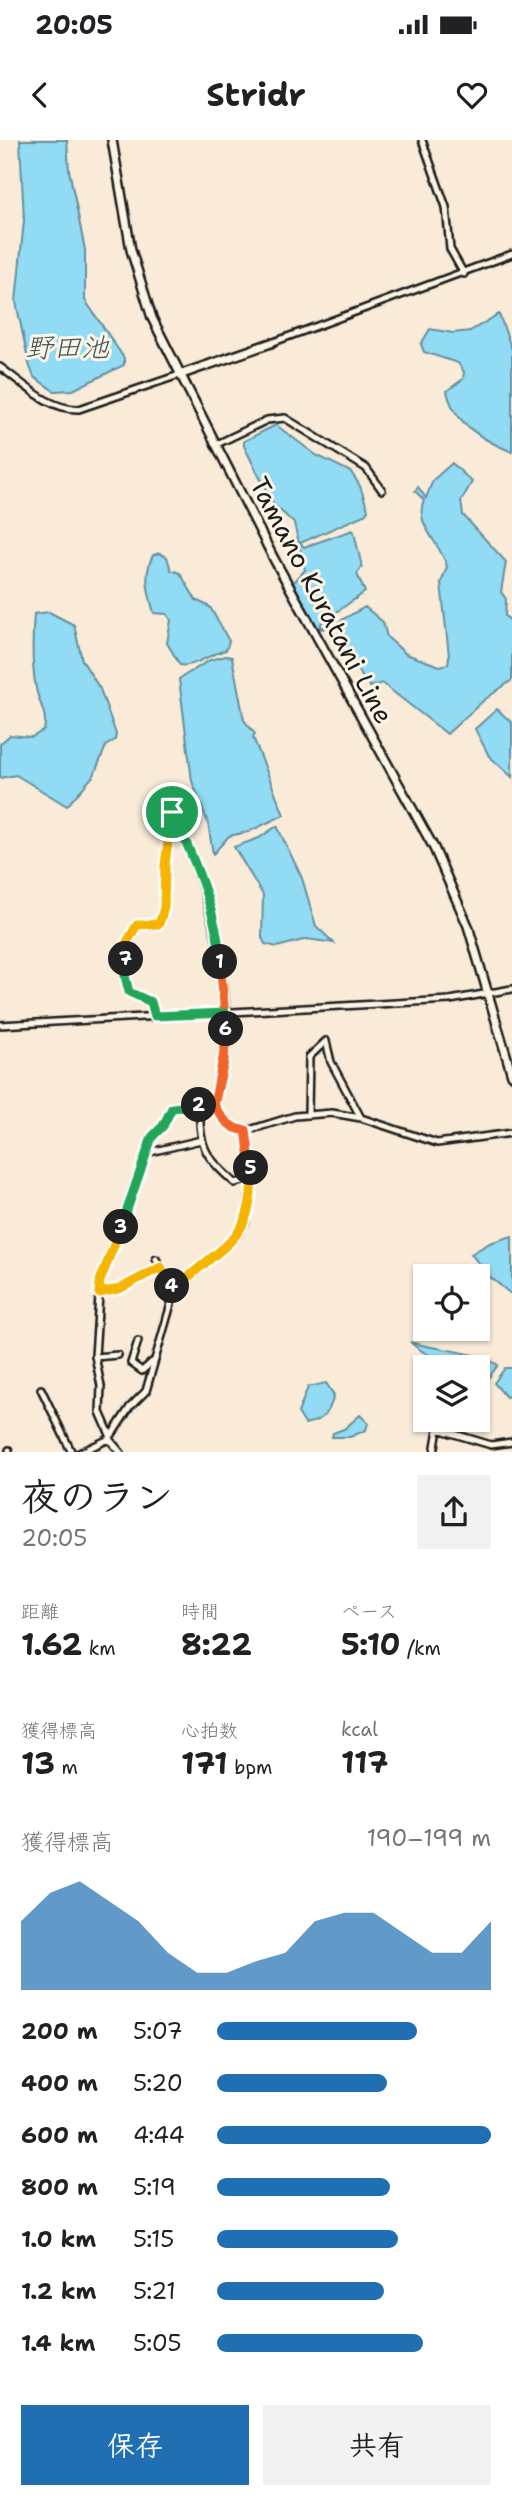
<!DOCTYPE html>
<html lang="ja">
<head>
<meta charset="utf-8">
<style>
  :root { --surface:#fff; --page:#f2f2f2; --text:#202124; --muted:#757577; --accent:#1f6fb2 }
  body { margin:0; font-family:"Shantell Sans","Klee One",sans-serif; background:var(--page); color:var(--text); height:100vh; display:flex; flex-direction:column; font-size:26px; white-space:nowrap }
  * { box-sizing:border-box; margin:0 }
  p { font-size:23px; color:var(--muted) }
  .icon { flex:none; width:38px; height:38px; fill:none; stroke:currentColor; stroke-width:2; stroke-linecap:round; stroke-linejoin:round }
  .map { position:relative; height:1312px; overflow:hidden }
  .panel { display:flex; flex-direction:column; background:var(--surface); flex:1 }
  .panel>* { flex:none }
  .controls { position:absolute; left:413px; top:1124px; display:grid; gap:14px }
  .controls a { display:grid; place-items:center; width:77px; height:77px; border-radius:0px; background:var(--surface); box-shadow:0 2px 5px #0004; font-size:35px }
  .pin { position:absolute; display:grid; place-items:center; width:60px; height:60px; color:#fff; margin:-30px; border:4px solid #fff; border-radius:50%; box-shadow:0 2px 7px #0007 }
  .km { position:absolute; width:35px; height:35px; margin:-18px; border-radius:50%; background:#222; color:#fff; font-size:19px; line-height:35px; text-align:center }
  .round { display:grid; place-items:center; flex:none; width:74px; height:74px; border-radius:0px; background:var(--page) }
  .head { display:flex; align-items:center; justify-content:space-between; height:119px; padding:0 21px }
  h1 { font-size:38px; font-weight:700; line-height:52px }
  .stats { display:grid; grid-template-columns:repeat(3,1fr); gap:10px; height:119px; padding:7px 21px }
  .stats div { display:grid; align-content:center }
  .stats b { font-size:30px; font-weight:700 }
  .stats small { font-size:19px; font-weight:400 }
  .stats p { font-size:19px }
  .chart { height:196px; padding:14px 21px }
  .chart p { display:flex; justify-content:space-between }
  .chart svg { width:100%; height:126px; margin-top:7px; fill:var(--accent); opacity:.7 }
  .primary-button { display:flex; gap:14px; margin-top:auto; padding:14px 21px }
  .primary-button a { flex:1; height:80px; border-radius:0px; background:var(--accent); color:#fff; font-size:28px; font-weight:700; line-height:80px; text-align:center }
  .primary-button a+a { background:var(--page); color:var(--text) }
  ul { padding:0 21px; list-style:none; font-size:23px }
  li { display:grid; grid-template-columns:112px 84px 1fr; align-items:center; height:52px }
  li i { height:18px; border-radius:9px; background:var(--accent) }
  .status { display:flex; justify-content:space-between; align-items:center; height:49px; padding:0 35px; background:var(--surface); direction:ltr }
  .status svg { height:19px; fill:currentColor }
  header { display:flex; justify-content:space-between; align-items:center; height:91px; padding:0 21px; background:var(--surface); font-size:32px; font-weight:700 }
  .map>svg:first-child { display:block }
  .water { fill:#92dbf4; stroke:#638f9e; stroke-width:2 }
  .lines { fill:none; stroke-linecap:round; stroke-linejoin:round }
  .street-casing { stroke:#1c1c1c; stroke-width:10 }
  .secondary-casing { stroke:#1c1c1c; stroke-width:12 }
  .street { stroke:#fcf5e5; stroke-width:5 }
  .secondary { stroke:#fcf5e5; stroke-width:7 }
  .split-1-casing { stroke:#fff; stroke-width:14 }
  .split-2-casing { stroke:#fff; stroke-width:14 }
  .split-3-casing { stroke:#fff; stroke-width:14 }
  .split-4-casing { stroke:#fff; stroke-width:14 }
  .split-5-casing { stroke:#fff; stroke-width:14 }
  .split-6-casing { stroke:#fff; stroke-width:14 }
  .split-7-casing { stroke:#fff; stroke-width:14 }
  .split-8-casing { stroke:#fff; stroke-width:14 }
  .split-1 { stroke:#22a559; stroke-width:9 }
  .split-2 { stroke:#f0652b; stroke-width:9 }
  .split-3 { stroke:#22a559; stroke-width:9 }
  .split-4 { stroke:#f5b400; stroke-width:9 }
  .split-5 { stroke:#f5b400; stroke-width:9 }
  .split-6 { stroke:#f0652b; stroke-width:9 }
  .split-7 { stroke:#22a559; stroke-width:9 }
  .split-8 { stroke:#f5b400; stroke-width:9 }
  .labels { text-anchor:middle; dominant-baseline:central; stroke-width:6; stroke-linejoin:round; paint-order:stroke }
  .street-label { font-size:26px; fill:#1c1c1c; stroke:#fcf5e5 }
  .water-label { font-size:28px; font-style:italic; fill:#3f555d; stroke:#fcf5e5 }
</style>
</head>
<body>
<div class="status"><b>20:05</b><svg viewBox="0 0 49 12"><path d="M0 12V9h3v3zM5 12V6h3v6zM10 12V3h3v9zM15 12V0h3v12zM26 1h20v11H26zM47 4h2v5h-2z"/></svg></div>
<header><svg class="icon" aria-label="back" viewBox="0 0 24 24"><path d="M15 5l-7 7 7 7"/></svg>Stridr<svg class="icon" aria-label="heart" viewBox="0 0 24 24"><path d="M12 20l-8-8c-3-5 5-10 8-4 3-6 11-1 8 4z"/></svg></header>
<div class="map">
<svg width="512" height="1313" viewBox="0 0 512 1313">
  <rect width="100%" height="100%" fill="#f9ebd7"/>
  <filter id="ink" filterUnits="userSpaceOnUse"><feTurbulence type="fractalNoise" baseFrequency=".0143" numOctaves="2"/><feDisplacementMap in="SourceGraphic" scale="14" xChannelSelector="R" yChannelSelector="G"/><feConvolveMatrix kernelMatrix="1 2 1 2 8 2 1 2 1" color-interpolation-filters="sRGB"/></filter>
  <g filter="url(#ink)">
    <path class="water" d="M 20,0 L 67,0 L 69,30 L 85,110 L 85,160 L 124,218 L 124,225 L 73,250 L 54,251 L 34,237 L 29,224 L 16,162 L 24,80 Z
      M 499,174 L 512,210 L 512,312 C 483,300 454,284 447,251 L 463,239 L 464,232 L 458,223 L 424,212 L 421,204 L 430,189 L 453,193 L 470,191 Z
      M 276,285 L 316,315 L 351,332 L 360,346 L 368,370 L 364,375 L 300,403 L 304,407 L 353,390 L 354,392 L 362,427 L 357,434 L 365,452 L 321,483 L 321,487 L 329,487 L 365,467 L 383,482 L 387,497 L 406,514 L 440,526 L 448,524 L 449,516 L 441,443 L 447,427 C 442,404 413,384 424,360 L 415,351 L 418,347 L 426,358 L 433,340 L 452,323 L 472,342 L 461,361 L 463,375 L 506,422 L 501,452 L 506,459 L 505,476 L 512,482 L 512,540 L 484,560 L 447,594 L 382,543 L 370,547 L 348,518 L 338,486 L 321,489 L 316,485 L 293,443 L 305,430 L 294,383 L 273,364 L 244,306 L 244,301 Z
      M 159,413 L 167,417 L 171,430 L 180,433 L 196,460 L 210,467 L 229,501 L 226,510 C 211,513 194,528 180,525 L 167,503 L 171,480 L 167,474 L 154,473 C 148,452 143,435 153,415 Z
      M 49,472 L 74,485 L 82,520 L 100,549 L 116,594 L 115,600 L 106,606 L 94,635 L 67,666 L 16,635 L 0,638 L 0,604 L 10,595 L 32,597 L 44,590 C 48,573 39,565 36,548 C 31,523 32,499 34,474 Z
      M 226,516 L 232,517 L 244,580 L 255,594 L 253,597 L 284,675 L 248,692 L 229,696 L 213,714 L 208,683 L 192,641 L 179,539 L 210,520 Z
      M 497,569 L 512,583 L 512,637 L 489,616 L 475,589 Z
      M 277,686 L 302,738 L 316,786 L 334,803 L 307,799 L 277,807 L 265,804 L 262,798 L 263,755 L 234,707 L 259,698 Z
      M 512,1096 L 512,1155 L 490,1137 L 471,1114 L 490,1103 Z
      M 410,1202 C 435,1210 476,1211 498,1225 L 487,1240 L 478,1234 L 478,1227 C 453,1227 428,1218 410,1202 Z
      M 505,1228 L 512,1228 L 512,1255 L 506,1257 L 494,1243 Z
      M 326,1243 L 334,1255 C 329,1274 324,1280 305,1284 L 298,1273 L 308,1247 Z
      M 360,1275 L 368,1283 L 366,1290 L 350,1297 L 332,1297 L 333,1293 L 344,1289 Z"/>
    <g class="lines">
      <defs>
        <path id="street" d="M 422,0 L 446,67 L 450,109 L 464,134
          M 271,203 L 512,114
          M 0,227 C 24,244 49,270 79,269 L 179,235
          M 215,305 L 267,280 L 285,278 L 366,328 L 382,350
          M 172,672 C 206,742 226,818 227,896 C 227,920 218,942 214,965 C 222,976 231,991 246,991 L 295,976 L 332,973 L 361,978 L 437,1003 L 512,993
          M 155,876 L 151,862 L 129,852 C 120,830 125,805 137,785 L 159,784 L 164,768 L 165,724 L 172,672
          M 0,885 L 450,860 L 512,849
          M 200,965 C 198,1006 205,1017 235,1043 L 252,1039
          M 308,974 L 309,917 L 326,901 L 331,922 L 361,978
          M 146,1013 L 201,1000
          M 156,1119 L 175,1150
          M 99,1153 L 119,1149 L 161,1127
          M 138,1201 L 131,1223 L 142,1231 L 152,1222
          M 95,1217 L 118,1215
          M 41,1249 L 72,1313
          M 110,1295 L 100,1272 L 101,1246 L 95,1216 L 100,1141 L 152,997 L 163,986 L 172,968 L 214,965
          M 9,1310 L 9,1313
          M 79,1313 L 109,1299
          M 121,1313 L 109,1299 L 130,1267 L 146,1251 L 175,1150 L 238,1095 L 246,1082 L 252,1039 L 246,991
          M 434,1313 L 438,1289 L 491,1305 L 512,1302"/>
        <path id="secondary" d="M 112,0 L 131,110 L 152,178 L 274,419 L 434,708 L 468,786 L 512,935
          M 179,235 L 271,203"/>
      </defs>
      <use href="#street" class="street-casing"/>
      <use href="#secondary" class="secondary-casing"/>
      <use href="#street" class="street"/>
      <use href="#secondary" class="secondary"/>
    </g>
  </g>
  <g class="lines" filter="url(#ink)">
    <defs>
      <path id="split-1" d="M 172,672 C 192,713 219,777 220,822"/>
      <path id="split-2" d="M 199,965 L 214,965 L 227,897 L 220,822"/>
      <path id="split-3" d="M 121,1087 L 152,997 L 163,986 L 172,968 L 199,965"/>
      <path id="split-4" d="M 121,1087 L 100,1141 L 99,1153 L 119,1149 L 161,1127 L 172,1146"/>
      <path id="split-5" d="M 172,1146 L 175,1150 C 220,1103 256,1104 251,1028"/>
      <path id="split-6" d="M 226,889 L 224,922 L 214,965 C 221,977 231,991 246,990 L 251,1028"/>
      <path id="split-7" d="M 126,819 L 125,836 L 129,852 L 151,862 L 155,876 L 225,873 L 226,889"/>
      <path id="split-8" d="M 126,819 L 127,802 L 137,785 L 159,784 L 164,768 L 165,724 L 172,672"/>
    </defs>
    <use href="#split-1" class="split-1-casing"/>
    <use href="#split-2" class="split-2-casing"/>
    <use href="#split-3" class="split-3-casing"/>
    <use href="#split-4" class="split-4-casing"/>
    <use href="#split-5" class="split-5-casing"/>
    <use href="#split-6" class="split-6-casing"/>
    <use href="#split-7" class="split-7-casing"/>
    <use href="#split-8" class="split-8-casing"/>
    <use href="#split-1" class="split-1"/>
    <use href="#split-2" class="split-2"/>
    <use href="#split-3" class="split-3"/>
    <use href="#split-4" class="split-4"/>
    <use href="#split-5" class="split-5"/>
    <use href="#split-6" class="split-6"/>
    <use href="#split-7" class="split-7"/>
    <use href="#split-8" class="split-8"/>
  </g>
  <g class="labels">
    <g class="street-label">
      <text transform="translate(322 460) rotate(62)">Tamano Kuratani Line</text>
    </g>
    <g class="water-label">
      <text x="67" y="207">野田池</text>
    </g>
  </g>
</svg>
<div class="controls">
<a><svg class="icon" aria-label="locate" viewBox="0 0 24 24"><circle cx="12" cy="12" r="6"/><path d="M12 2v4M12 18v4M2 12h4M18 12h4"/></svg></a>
<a><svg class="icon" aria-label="layers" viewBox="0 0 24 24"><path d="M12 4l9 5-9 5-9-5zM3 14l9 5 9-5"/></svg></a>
</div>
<div class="pin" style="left:172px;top:672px;background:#1e9e55"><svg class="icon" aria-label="arrive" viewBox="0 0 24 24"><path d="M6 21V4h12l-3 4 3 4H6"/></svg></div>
<b class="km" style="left:220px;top:822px">1</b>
<b class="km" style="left:199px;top:965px">2</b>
<b class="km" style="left:121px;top:1087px">3</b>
<b class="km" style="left:172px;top:1146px">4</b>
<b class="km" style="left:251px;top:1028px">5</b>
<b class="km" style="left:226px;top:889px">6</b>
<b class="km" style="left:126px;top:819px">7</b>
</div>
<section class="panel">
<div class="head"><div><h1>夜のラン</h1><p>20:05</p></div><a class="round"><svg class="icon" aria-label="share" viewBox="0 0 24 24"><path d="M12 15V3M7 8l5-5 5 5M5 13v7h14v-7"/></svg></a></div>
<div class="stats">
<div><p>距離</p><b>1.62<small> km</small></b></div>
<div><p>時間</p><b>8:22</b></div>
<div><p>ペース</p><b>5:10<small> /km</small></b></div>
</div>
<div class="stats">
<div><p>獲得標高</p><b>13<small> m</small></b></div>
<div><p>心拍数</p><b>171<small> bpm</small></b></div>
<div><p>kcal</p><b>117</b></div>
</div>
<div class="chart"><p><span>獲得標高</span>190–199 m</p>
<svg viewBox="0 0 160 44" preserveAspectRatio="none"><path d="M0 44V20L10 10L20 6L30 13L40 20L50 31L60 38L70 38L80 34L90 31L100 20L110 17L120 17L130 24L140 31L150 31L160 20V44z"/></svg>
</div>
<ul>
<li><b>200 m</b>5:07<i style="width:73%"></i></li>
<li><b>400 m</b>5:20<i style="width:62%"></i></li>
<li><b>600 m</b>4:44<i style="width:100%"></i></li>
<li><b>800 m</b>5:19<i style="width:63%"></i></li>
<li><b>1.0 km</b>5:15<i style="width:66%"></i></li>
<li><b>1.2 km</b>5:21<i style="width:61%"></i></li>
<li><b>1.4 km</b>5:05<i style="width:75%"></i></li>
</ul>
<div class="primary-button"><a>保存</a><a>共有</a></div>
</section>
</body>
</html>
